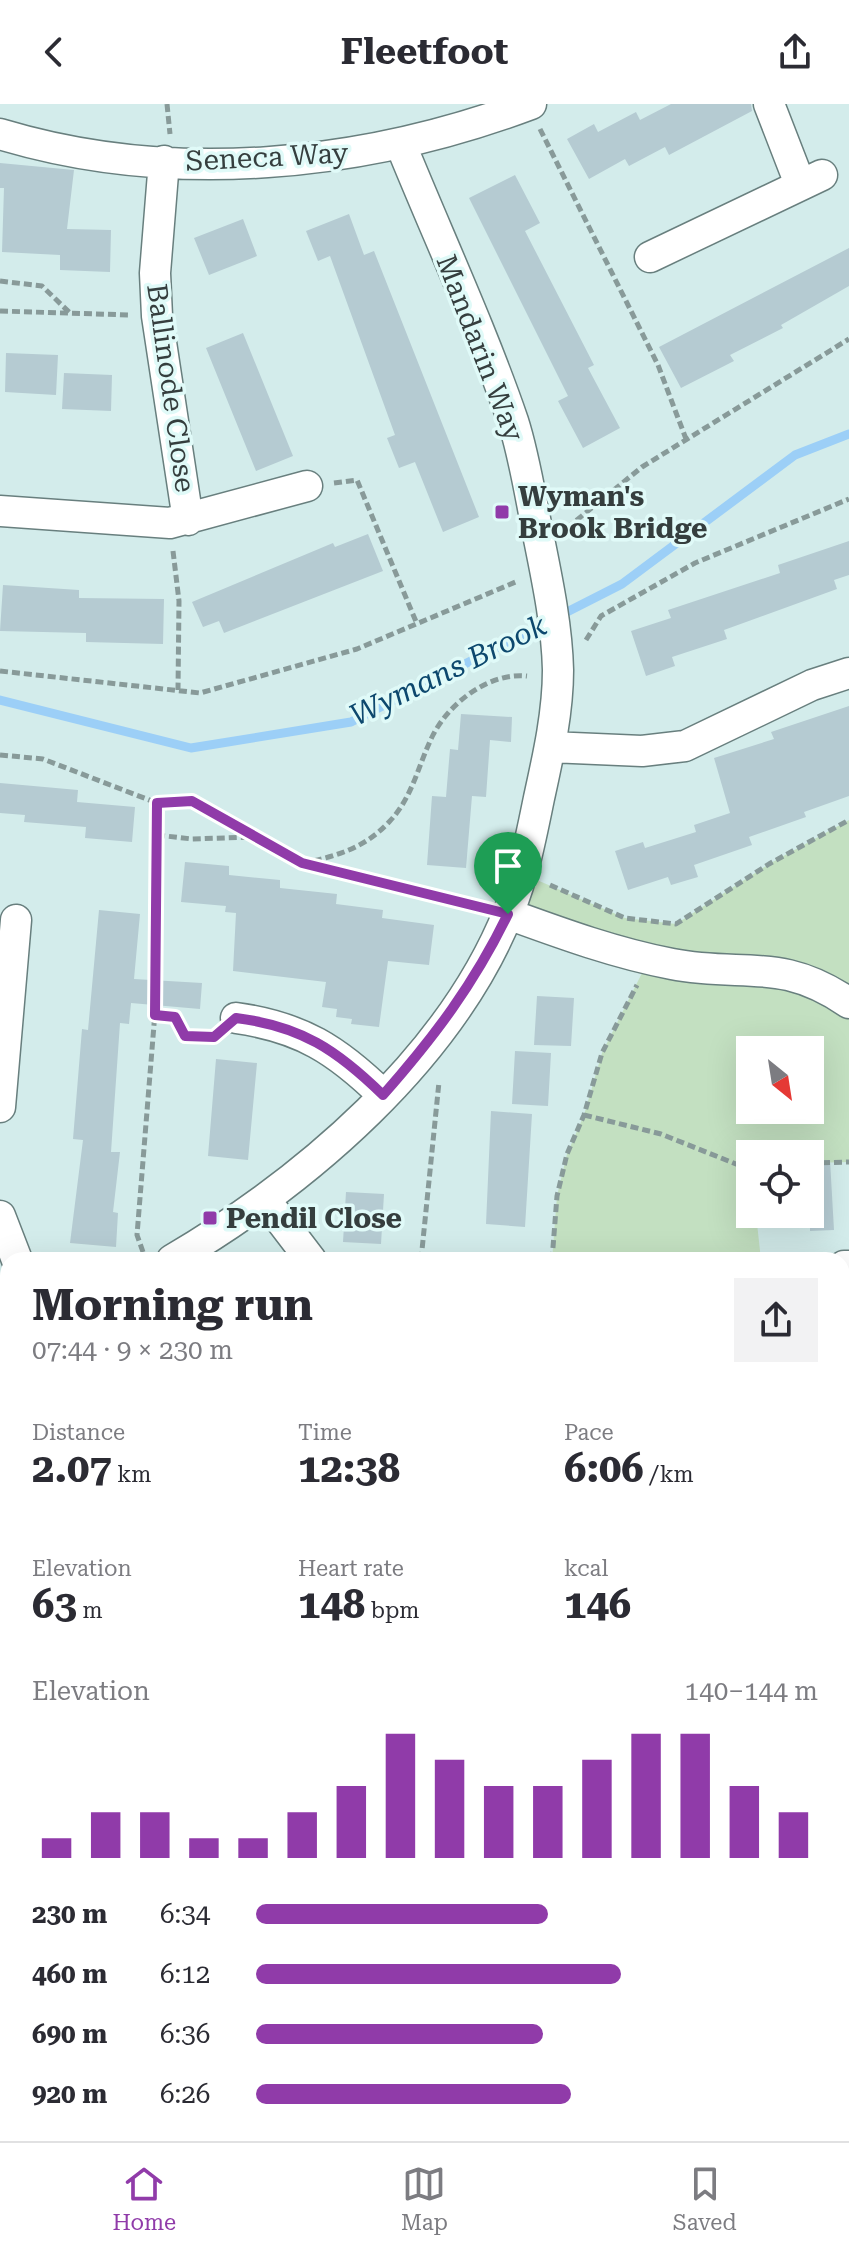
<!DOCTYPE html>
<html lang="en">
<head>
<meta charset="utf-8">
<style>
  :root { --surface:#fff; --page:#f2f2f3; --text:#2b2b33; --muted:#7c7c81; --line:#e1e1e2; --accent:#903ba9 }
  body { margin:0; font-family:"Roboto Serif",serif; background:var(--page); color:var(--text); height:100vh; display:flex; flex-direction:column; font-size:30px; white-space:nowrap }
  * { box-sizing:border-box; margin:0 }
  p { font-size:26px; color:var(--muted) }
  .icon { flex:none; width:44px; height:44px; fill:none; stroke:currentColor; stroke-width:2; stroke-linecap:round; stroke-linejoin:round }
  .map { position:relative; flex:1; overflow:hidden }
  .side { position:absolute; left:0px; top:1148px; width:850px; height:890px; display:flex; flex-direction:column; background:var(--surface); border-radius:24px 24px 0 0; box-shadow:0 8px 32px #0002 }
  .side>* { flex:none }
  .needle { width:52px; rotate:150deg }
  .buttons { position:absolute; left:736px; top:932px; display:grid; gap:16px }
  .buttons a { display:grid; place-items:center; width:88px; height:88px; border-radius:0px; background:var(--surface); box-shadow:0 8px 32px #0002; font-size:40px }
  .pin { position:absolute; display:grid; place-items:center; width:68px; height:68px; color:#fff; margin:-82px -34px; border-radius:50% 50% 50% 0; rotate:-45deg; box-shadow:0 0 8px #0007 }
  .pin .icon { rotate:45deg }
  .round { display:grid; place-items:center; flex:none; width:84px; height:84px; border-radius:0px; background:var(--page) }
  .headline { display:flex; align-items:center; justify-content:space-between; height:136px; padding:0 32px }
  h1 { font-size:44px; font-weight:700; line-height:60px }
  .figures { display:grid; grid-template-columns:repeat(3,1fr); gap:12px; height:136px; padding:8px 32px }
  .figures div { display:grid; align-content:center }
  .figures b { font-size:40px; font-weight:700 }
  .figures small { font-size:22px; font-weight:400 }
  .figures p { font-size:22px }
  .chart { height:224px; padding:16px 32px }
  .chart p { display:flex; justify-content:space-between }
  .chart svg { width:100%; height:144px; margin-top:8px; stroke:var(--accent); stroke-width:6 }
  ul { padding:0 32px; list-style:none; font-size:26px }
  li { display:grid; grid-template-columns:128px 96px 1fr; align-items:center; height:60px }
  li i { height:20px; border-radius:10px; background:var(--accent) }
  header { display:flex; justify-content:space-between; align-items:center; height:104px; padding:0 32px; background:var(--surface); font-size:36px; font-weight:700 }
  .tabs { display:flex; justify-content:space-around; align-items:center; height:112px; border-top:2px solid var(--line); background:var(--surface); font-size:22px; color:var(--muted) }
  .tabs a { display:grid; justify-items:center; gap:4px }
  .tabs .on { color:var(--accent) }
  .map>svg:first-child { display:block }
  .green { fill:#c3e0c1; fill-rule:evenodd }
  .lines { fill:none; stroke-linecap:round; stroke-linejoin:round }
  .stream { stroke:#9ccff7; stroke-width:9 }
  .building { fill:#b5cbd2 }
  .minor-casing { stroke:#687f7e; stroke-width:33 }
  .tertiary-casing { stroke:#687f7e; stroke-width:41 }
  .path { stroke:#889a99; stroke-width:5; stroke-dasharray:8 4; stroke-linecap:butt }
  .minor { stroke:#fff; stroke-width:30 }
  .tertiary { stroke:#fff; stroke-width:38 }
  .route-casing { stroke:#fff; stroke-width:16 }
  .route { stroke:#903ba9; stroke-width:10 }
  .poi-dot { fill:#903ba9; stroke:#e0faf8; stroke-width:3 }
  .labels { text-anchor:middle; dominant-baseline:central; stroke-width:7; stroke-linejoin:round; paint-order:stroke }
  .street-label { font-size:28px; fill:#353e3e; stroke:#e0faf8 }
  .poi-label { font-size:28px; font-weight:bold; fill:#353e3e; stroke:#e0faf8; text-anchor:start }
  .water-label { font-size:30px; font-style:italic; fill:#0d486e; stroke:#e0faf8 }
</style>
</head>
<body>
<header><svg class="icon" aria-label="back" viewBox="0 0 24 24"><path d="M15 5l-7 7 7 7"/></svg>Fleetfoot<svg class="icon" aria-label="share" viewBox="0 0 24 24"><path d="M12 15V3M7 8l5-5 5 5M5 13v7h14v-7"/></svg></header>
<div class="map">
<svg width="849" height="2037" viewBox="0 0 849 2037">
  <rect width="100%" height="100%" fill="#d3eceb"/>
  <path class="green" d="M 849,716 L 849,1058 L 810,1059 L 810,1050 L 750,1050 L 750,1110 L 756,1110 L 761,1156 L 552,1156 L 557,1092 L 567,1050 L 584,1011 L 602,949 L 649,855 L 508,810 L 523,770 L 625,814 L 676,820 L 769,760 ZM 750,946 L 810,946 L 810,1006 L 750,1006 Z
    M 0,1833 L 8,1912 L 8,2030 L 20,2030 L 21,2037 L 0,2037 Z"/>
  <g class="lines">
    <path class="stream" d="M 0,596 L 191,644 L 351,618 L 622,480 L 795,351 L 849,330"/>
  </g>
  <path class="building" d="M 671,0 L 751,0 L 752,7 L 669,51 L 665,43 L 629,62 L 625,55 L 589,75 L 567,35 L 594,20 L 598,28 L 636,8 L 640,16 Z
    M 0,59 L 74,66 L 67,125 L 111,126 L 110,168 L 60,166 L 60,151 L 2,148 L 4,84 L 0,84 Z
    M 515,71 L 540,119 L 525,127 L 594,261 L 588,264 L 620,324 L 583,344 L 558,297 L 568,292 L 469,94 Z
    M 349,110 L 364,151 L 374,147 L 479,413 L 443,428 L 415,358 L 399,364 L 387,334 L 395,331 L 330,152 L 318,157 L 306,127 Z
    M 243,115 L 257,152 L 209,171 L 194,134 Z
    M 849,144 L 849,182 L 781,221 L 783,224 L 730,251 L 734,257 L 681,284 L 659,243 Z
    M 243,229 L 293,352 L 256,367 L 206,244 Z
    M 6,249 L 58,251 L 56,291 L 5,288 Z
    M 64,269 L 112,271 L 111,307 L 62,305 Z
    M 368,430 L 383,467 L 224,529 L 219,517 L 203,523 L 192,498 L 333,439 L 335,443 Z
    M 849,437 L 849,471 L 834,476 L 837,485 L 724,526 L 727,535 L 672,553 L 675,562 L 646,572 L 631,527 L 671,514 L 668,506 L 780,469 L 778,461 Z
    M 3,481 L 79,486 L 79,494 L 164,495 L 163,540 L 86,538 L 86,529 L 0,527 Z
    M 849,602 L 849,692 L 804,708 L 806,713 L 749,733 L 752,741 L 694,761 L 698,773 L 671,781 L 668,773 L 628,786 L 615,747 L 643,738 L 645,744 L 696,728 L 694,721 L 730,709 L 714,654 L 774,635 L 771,628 Z
    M 461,610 L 512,613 L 511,638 L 490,636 L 486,693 L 472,692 L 466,764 L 427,761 L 432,692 L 446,693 L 450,645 L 458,646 Z
    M 0,679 L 78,686 L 77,698 L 135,703 L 132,738 L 85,734 L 86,723 L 24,718 L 25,711 L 0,709 Z
    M 185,758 L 229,762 L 229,771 L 280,776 L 280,784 L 337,790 L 336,800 L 383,806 L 382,814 L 434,821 L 429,861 L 388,857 L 379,923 L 351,920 L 352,915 L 336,913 L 337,905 L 322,903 L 326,878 L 233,867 L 236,809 L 225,808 L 226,802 L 181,798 Z
    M 99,806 L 140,810 L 134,875 L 202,879 L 200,905 L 131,899 L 129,920 L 120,919 L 111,1048 L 120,1048 L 113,1108 L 118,1109 L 116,1143 L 70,1139 L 83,1036 L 73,1035 L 82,925 L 88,926 Z
    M 537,892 L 574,894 L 571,942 L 534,941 Z
    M 515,947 L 551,949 L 548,1002 L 512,1000 Z
    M 216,955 L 257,959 L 248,1056 L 208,1052 Z
    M 491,1007 L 532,1010 L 525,1123 L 486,1120 Z
    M 830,1056 L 834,1126 L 810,1127 L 810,1057 Z
    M 346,1088 L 384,1090 L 381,1140 L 343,1138 Z"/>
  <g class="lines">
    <defs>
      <path id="minor" d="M 769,0 L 800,80
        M 0,30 C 173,82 363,63 531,0
        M 164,57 L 155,169 L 157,212 L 188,416
        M 650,153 L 822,71
        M 0,407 L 170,419 L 307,382
        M 550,643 L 642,647 L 685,642 L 812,581 L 849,569
        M 508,810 C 563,830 615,849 672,860 C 744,874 780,852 849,899
        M 236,914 C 301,923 337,946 383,991
        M 0,1003 L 16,816
        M 266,1097 L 311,1156
        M 0,1112 L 17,1156
        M 172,1156 C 306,1077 450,955 509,807 C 524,770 531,733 539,694 C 548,653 558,609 558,566 C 557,520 546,470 537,425 C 530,390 524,351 513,317 C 481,224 438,132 401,41
        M 844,1162 L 849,1162
        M 0,1243 L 8,1240"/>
      <path id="tertiary" d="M 842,1387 L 849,1387
        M 0,1397 L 8,1394"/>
    </defs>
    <use href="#minor" class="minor-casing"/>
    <use href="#tertiary" class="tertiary-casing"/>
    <path class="path" d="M 167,0 L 170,30
      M 540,25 L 658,261 L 686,335
      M 0,177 L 42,182 L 70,209
      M 0,207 L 128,211
      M 334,379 L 357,376 L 417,520
      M 567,424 L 642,363 L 849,235
      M 173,447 L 179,497 L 178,586
      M 586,536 L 601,512 L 695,459 L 849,395
      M 0,567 L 200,589 L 357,545 L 518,477
      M 0,651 L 43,655 L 157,699 L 192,697 L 302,759 L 481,803
      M 157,731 L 192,735 L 255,733
      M 302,759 C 335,753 365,744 389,718 C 413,693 418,661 433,631 C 450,598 490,568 527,572
      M 550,781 L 625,814 L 676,820 L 769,760 L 849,716
      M 155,911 L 175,913 L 185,932 L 215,933
      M 584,1011 L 661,1030 L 736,1060 L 750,1060
      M 810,1059 L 849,1058
      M 143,1148 L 137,1131 L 156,896 L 157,699
      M 421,1156 L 439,978
      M 552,1156 L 557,1092 L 567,1050 L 584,1011 L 602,949 L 637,881
      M 842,1315 L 849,1314"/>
    <use href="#minor" class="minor"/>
    <use href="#tertiary" class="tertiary"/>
  </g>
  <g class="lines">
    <defs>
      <path id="route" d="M 192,697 L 302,759 L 508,810 C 474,880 435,932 383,991 C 337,946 301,922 236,914 L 214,933 L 185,932 L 175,913 L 155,911 L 157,699 Z"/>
    </defs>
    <use href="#route" class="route-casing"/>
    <use href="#route" class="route"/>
  </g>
  <g class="poi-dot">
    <rect x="494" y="400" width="16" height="16" rx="4"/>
    <rect x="202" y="1106" width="16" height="16" rx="4"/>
  </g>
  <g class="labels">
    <g class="street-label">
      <text transform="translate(267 53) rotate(-3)">Seneca Way</text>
      <text transform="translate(480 244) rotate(69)">Mandarin Way</text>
      <text transform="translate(171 284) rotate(82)">Ballinode Close</text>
    </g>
    <g class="poi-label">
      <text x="518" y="392">Wyman's<tspan x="518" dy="32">Brook Bridge</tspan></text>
      <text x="226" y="1114">Pendil Close</text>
    </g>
    <g class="water-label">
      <text transform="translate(448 566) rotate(-26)">Wymans Brook</text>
    </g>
  </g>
</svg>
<div class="buttons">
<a><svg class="needle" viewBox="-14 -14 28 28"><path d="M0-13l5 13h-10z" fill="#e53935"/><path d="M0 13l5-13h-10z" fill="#7c7c81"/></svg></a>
<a><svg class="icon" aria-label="locate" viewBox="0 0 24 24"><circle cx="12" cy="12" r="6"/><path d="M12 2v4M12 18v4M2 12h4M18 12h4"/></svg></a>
</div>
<div class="pin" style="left:508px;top:810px;background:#1e9e55"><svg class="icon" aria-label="arrive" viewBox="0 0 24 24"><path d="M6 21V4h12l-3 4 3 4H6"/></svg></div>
<section class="side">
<div class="headline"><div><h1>Morning run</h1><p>07:44 · 9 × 230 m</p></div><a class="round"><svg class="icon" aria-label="share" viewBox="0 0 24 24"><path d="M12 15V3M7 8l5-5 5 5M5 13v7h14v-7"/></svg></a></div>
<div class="figures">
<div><p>Distance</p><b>2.07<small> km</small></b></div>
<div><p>Time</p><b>12:38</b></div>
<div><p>Pace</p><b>6:06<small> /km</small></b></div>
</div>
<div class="figures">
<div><p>Elevation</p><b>63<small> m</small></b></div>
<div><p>Heart rate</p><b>148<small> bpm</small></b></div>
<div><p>kcal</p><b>146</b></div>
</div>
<div class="chart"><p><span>Elevation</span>140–144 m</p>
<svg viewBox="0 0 160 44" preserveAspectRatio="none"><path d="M5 44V38M15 44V30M25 44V30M35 44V38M45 44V38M55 44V30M65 44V22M75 44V6M85 44V14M95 44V22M105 44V22M115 44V14M125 44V6M135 44V6M145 44V22M155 44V30"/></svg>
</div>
<ul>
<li><b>230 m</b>6:34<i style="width:52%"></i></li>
<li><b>460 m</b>6:12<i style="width:65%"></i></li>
<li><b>690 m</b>6:36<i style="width:51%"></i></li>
<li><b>920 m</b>6:26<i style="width:56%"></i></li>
</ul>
</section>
</div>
<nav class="tabs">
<a class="on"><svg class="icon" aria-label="home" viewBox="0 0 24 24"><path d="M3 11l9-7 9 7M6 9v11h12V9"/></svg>Home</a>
<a><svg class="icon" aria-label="map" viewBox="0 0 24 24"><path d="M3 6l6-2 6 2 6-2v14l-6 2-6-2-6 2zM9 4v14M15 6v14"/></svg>Map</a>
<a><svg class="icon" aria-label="saved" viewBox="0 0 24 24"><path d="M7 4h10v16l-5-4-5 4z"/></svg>Saved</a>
</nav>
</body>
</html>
